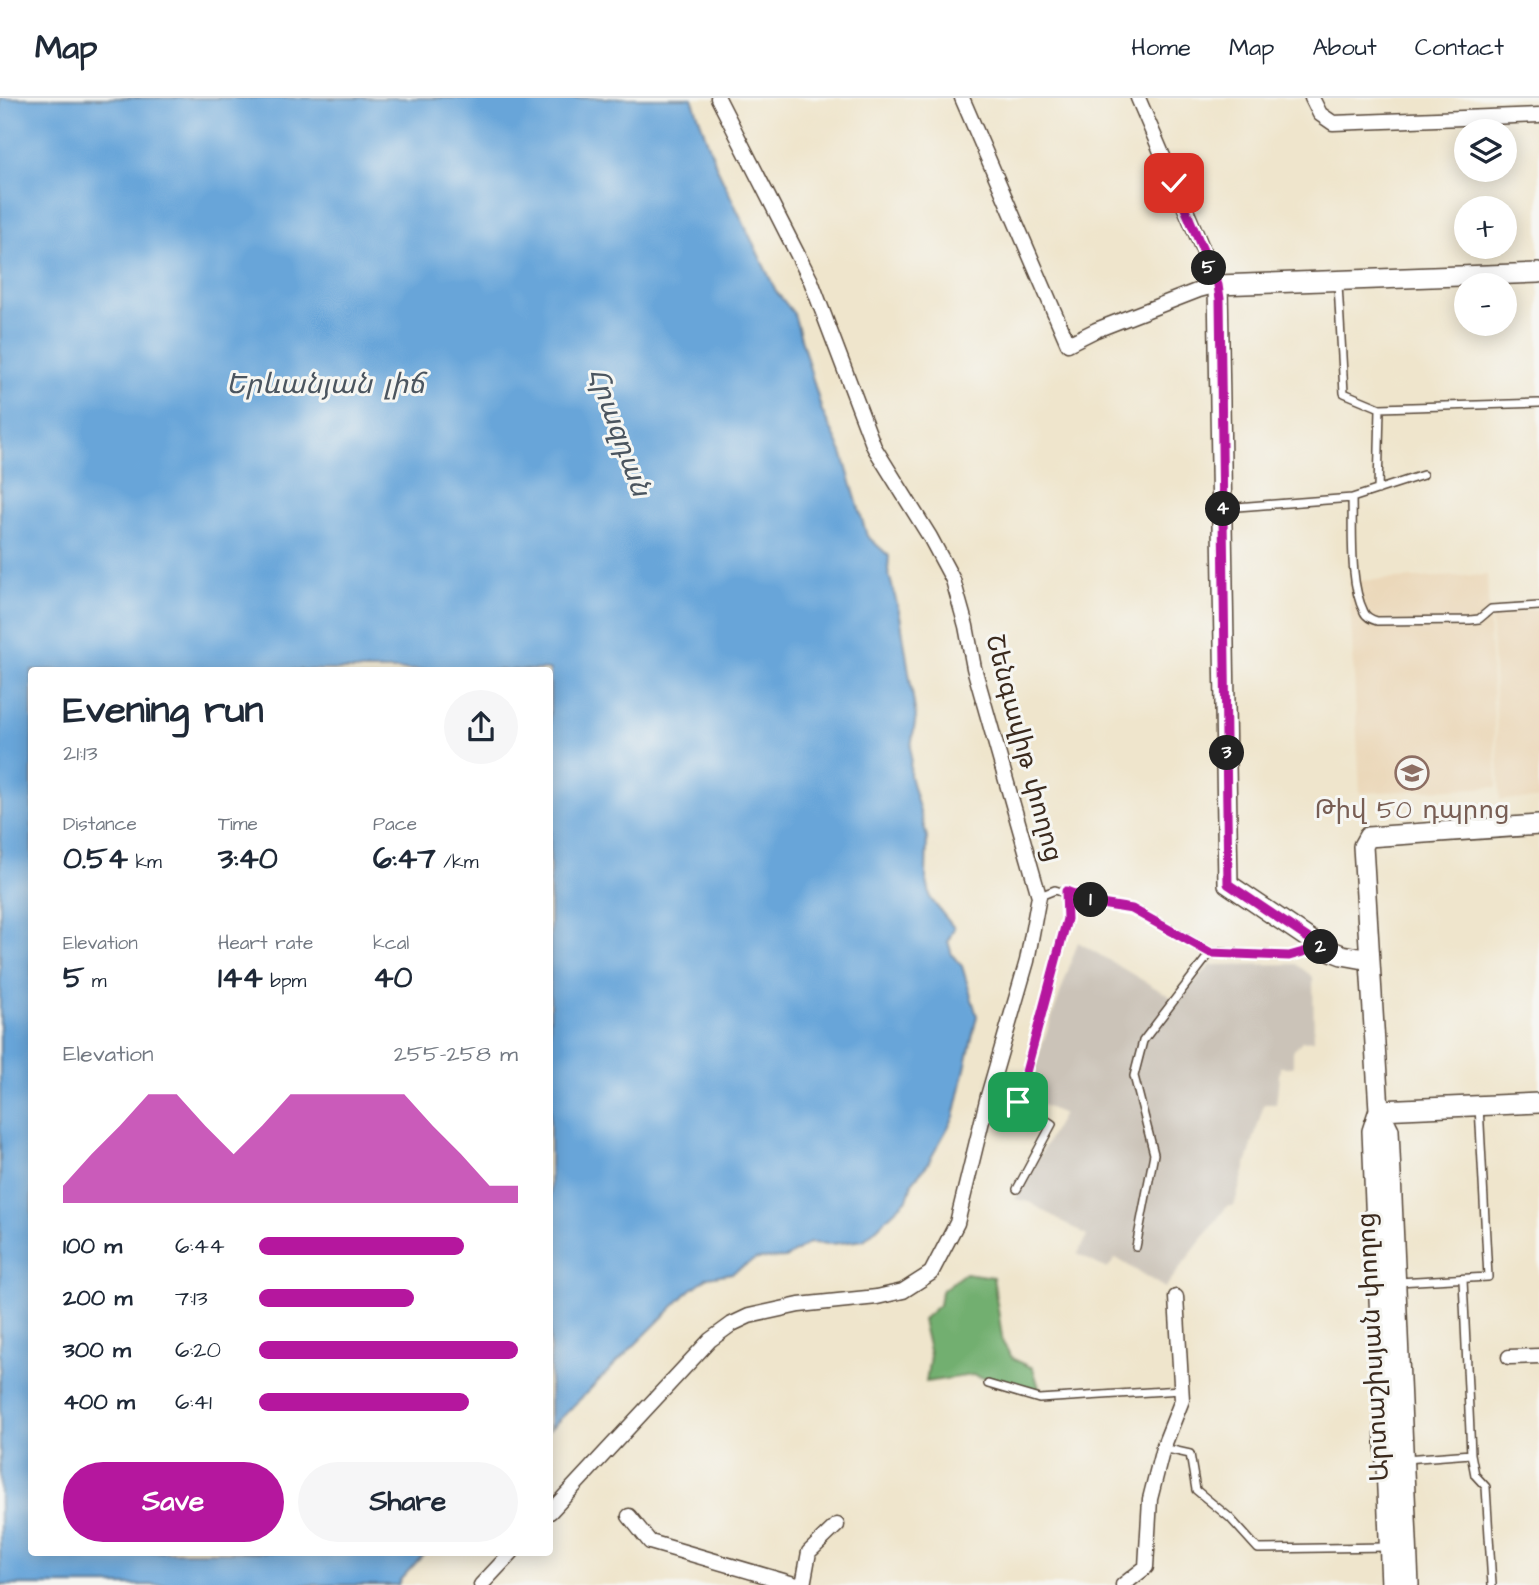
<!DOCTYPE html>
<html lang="en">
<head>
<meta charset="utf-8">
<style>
  :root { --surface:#fff; --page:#f6f6f7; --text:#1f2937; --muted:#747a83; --line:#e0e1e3; --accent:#b5179e }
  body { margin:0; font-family:"Architects Daughter","Noto Sans Armenian",sans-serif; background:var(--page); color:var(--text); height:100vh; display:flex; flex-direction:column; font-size:26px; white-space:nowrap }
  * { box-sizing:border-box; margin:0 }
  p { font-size:23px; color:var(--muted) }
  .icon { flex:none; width:38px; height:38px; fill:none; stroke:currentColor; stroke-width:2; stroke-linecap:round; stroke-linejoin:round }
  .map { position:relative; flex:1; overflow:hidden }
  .details { position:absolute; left:28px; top:569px; width:525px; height:889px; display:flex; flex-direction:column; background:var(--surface); border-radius:7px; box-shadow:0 4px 18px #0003 }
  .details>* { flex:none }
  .buttons { position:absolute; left:1454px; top:21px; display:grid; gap:14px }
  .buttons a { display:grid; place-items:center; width:63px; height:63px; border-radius:50%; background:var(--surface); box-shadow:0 4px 18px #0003; font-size:35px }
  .pin { position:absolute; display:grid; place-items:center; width:60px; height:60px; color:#fff; margin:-30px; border-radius:14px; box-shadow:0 4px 10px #0006 }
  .km { position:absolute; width:35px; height:35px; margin:-18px; border-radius:50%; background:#222; color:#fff; font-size:19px; line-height:35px; text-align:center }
  .round { display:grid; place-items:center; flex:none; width:74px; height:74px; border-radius:37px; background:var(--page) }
  .head { display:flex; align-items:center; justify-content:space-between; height:119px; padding:0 35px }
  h1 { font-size:38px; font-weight:700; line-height:52px }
  .metrics { display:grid; grid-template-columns:repeat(3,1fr); gap:10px; height:119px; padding:7px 35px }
  .metrics div { display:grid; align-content:center }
  .metrics b { font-size:30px; font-weight:700 }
  .metrics small { font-size:19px; font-weight:400 }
  .metrics p { font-size:19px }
  .chart { height:196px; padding:14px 35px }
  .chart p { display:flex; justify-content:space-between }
  .chart svg { width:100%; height:126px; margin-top:7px; fill:var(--accent); opacity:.7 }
  .cta { display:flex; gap:14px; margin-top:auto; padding:14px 35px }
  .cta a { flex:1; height:80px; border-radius:42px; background:var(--accent); color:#fff; font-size:28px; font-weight:700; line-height:80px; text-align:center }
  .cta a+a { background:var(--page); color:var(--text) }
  ul { padding:0 35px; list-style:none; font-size:23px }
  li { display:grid; grid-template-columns:112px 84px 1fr; align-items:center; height:52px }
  li i { height:18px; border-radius:9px; background:var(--accent) }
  header { display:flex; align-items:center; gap:42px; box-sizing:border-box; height:98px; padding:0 35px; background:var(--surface); border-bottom:2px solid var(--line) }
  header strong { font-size:33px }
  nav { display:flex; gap:38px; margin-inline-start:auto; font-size:24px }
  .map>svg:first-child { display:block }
  .built { fill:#ebd8ba }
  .industrial { fill:#cbc3b8 }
  .forest { fill:#72af6f; stroke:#566c46; stroke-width:2 }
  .water { fill:#68a5d9; stroke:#52687c; stroke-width:2 }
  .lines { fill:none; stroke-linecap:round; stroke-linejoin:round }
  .lane-casing { stroke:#564638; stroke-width:10 }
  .street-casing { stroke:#564638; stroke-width:17 }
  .secondary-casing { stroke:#564638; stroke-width:22 }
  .lane { stroke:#fff; stroke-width:7 }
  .street { stroke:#fff; stroke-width:14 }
  .secondary { stroke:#fff; stroke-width:19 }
  .route-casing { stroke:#fff; stroke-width:14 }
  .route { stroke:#b5179e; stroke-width:9 }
  .labels { text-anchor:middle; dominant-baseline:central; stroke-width:6; stroke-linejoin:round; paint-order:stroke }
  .street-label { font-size:26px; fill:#3b2a1e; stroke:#f6f6f2 }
  .education-label { font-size:26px; fill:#785e54; stroke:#f6f6f2 }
  .water-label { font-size:28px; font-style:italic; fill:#4b555f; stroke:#f6f6f2 }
</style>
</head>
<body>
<header>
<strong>Map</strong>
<nav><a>Home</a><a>Map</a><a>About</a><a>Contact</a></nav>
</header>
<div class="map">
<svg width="1539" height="1487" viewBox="0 0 1539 1487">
  <rect width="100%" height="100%" fill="#f6f6f2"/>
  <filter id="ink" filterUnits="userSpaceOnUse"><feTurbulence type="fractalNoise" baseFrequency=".0143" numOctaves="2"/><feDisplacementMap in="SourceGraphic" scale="14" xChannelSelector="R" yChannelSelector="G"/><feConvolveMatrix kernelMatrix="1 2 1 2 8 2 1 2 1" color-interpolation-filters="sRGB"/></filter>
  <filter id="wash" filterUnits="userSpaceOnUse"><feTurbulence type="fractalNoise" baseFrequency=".00686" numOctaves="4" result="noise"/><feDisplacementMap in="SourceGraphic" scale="28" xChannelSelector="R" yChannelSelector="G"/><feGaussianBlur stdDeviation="1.57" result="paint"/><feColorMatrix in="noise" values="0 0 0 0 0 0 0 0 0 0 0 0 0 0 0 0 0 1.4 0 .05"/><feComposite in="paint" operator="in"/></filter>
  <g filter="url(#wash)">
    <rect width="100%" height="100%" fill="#efe5cc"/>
    <path class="built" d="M 1487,477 L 1497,689 L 1360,695 L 1349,483 Z
      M 1539,511 L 1539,701 L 1500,702 L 1491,513 Z"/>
    <path class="industrial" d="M 1078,844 L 1176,902 L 1211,867 L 1296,866 L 1313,879 L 1314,942 L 1302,943 L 1293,953 L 1293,969 L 1280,969 L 1276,1006 L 1264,1006 L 1234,1108 L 1227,1108 L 1165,1190 L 1116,1160 L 1107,1171 L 1077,1156 L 1087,1138 L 1029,1104 L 1015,1101 L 1063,1016 L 1024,999 Z"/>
    <path class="forest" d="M 965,1175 L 993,1179 L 1003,1245 L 1013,1261 L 1033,1270 L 1040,1293 L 972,1277 L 926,1284 L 930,1257 L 922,1222 L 939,1207 L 941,1193 Z"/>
    <path class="water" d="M 0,0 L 692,0 L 717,70 L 776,193 L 794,216 L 822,313 L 842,354 L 867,438 L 889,458 L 888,473 L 900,517 L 916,619 L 911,648 L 910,678 L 927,739 L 926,779 L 931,801 L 954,830 L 948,843 L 952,857 L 962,868 L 977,918 L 954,1019 L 927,1067 L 913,1083 L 907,1101 L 864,1142 L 832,1146 L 809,1145 L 786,1160 L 756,1161 L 732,1175 L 708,1179 L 688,1194 L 550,1331 L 550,572 L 32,572 L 32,1454 L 426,1454 L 400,1482 L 398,1487 L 0,1487 Z"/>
  </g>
  <g filter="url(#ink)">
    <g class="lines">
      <defs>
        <path id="lane" d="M 1338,186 L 1344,295 L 1380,310 L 1539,305
          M 1378,392 L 1380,310
          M 1352,400 C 1353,432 1349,485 1364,514 C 1366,519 1371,521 1377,523 L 1470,522 L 1479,521 L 1491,511 L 1539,508
          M 1224,410 L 1352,400 L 1423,377
          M 1040,798 L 1055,792 L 1101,806 L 1132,811 L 1211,854 L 1289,858 L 1316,850
          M 1017,1091 L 1052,1026 L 1018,1004 L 1067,821 L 1066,793
          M 1136,1149 L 1154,1056 L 1134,978 L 1143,943 L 1211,854
          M 1463,1182 L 1471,1356 L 1475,1377 L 1486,1389 L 1492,1487
          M 1398,1184 L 1488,1179 L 1479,1008
          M 988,1286 L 1039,1301 L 1181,1292
          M 1163,1350 L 1190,1356 L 1196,1392 L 1230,1420 L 1258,1451 L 1387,1449
          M 1405,1361 L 1471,1356"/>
        <path id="street" d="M 962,0 L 1068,246 L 1096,232 L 1199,192 L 1218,187 L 1138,0
          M 1312,0 L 1320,16 L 1333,25 L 1539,17
          M 1509,1259 L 1539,1258
          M 550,1414 L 710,1242 L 732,1226 L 749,1218 L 799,1207 L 877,1199 L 903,1193 L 931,1175 L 957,1125 L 988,998 L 1027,863 L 1039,798 L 974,570 L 966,528 L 953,482 L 930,439 L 874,349 L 811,183 L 718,0
          M 629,1418 L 650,1444 L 797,1487
          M 481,1487 L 512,1454
          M 803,1487 L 809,1454 L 837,1427
          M 1123,1487 L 1146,1469 L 1150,1401 L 1163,1350 L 1182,1302 L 1176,1199"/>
        <path id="secondary" d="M 1370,862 L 1342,857 L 1321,849 L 1228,786 L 1218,187 L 1539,175
          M 1379,1012 L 1372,1033 L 1391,1487
          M 1379,1012 L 1539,1005
          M 1409,1487 L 1389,1032 L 1379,1012 L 1363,748 L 1368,739 L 1539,727"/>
      </defs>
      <use href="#lane" class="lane-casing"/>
      <use href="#street" class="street-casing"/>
      <use href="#secondary" class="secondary-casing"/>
      <use href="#lane" class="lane"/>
      <use href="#street" class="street"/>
      <use href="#secondary" class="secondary"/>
    </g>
  </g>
  <g class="lines" filter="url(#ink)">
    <defs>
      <path id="route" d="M 1018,1004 L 1067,821 L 1066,793 L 1101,806 L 1132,811 L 1211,855 L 1289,858 L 1321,849 L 1228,786 L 1220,201 L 1218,187 L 1174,85"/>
    </defs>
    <use href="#route" class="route-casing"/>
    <use href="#route" class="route"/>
  </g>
  <defs>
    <symbol id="school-ring" viewBox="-11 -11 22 22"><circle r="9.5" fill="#f6f6f2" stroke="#8d6e63" stroke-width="1.5"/><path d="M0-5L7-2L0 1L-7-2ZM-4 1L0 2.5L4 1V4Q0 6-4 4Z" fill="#8d6e63"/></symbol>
  </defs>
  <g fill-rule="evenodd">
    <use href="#school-ring" x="1393" y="656" width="38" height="38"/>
  </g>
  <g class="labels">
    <g class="street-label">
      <text transform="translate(1024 650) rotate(75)">Շենգավիթ փողոց</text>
      <text transform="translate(1373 1249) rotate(-93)">Արտաշիսյան փողոց</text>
    </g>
    <g class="education-label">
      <text x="1412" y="712">Թիվ 50 դպրոց</text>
    </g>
    <g class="water-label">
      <text x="325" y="286">Երևանյան լիճ</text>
      <text transform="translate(619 334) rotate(70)">Հրազդան</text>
    </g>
  </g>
</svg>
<div class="buttons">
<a><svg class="icon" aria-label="layers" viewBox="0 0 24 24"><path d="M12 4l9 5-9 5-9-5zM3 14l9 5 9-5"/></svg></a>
<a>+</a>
<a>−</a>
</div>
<div class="pin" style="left:1018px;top:1004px;background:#1e9e55"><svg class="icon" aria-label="arrive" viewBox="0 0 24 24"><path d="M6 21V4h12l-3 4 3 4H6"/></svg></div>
<div class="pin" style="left:1174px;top:85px;background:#d93025"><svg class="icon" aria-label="check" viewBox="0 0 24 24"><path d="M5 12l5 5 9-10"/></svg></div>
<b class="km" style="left:1091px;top:802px">1</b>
<b class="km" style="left:1321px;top:849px">2</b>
<b class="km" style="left:1227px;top:655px">3</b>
<b class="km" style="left:1223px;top:411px">4</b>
<b class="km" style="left:1209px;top:170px">5</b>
<section class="details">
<div class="head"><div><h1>Evening run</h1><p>21:13</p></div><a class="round"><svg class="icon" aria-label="share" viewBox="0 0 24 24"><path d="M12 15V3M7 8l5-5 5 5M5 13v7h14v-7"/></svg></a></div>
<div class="metrics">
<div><p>Distance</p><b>0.54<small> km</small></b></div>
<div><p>Time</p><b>3:40</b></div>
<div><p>Pace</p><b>6:47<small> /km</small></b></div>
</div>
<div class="metrics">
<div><p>Elevation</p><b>5<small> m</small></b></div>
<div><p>Heart rate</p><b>144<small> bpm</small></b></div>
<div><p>kcal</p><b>40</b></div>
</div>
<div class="chart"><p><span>Elevation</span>255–258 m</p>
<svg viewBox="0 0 160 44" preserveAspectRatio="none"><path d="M0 44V38L10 27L20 17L30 6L40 6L50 17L60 27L70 17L80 6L90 6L100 6L110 6L120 6L130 17L140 27L150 38L160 38V44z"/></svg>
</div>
<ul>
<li><b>100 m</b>6:44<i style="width:79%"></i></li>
<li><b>200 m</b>7:13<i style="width:60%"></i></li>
<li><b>300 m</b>6:20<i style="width:100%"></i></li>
<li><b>400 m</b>6:41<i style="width:81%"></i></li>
</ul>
<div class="cta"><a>Save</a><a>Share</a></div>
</section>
</div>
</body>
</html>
